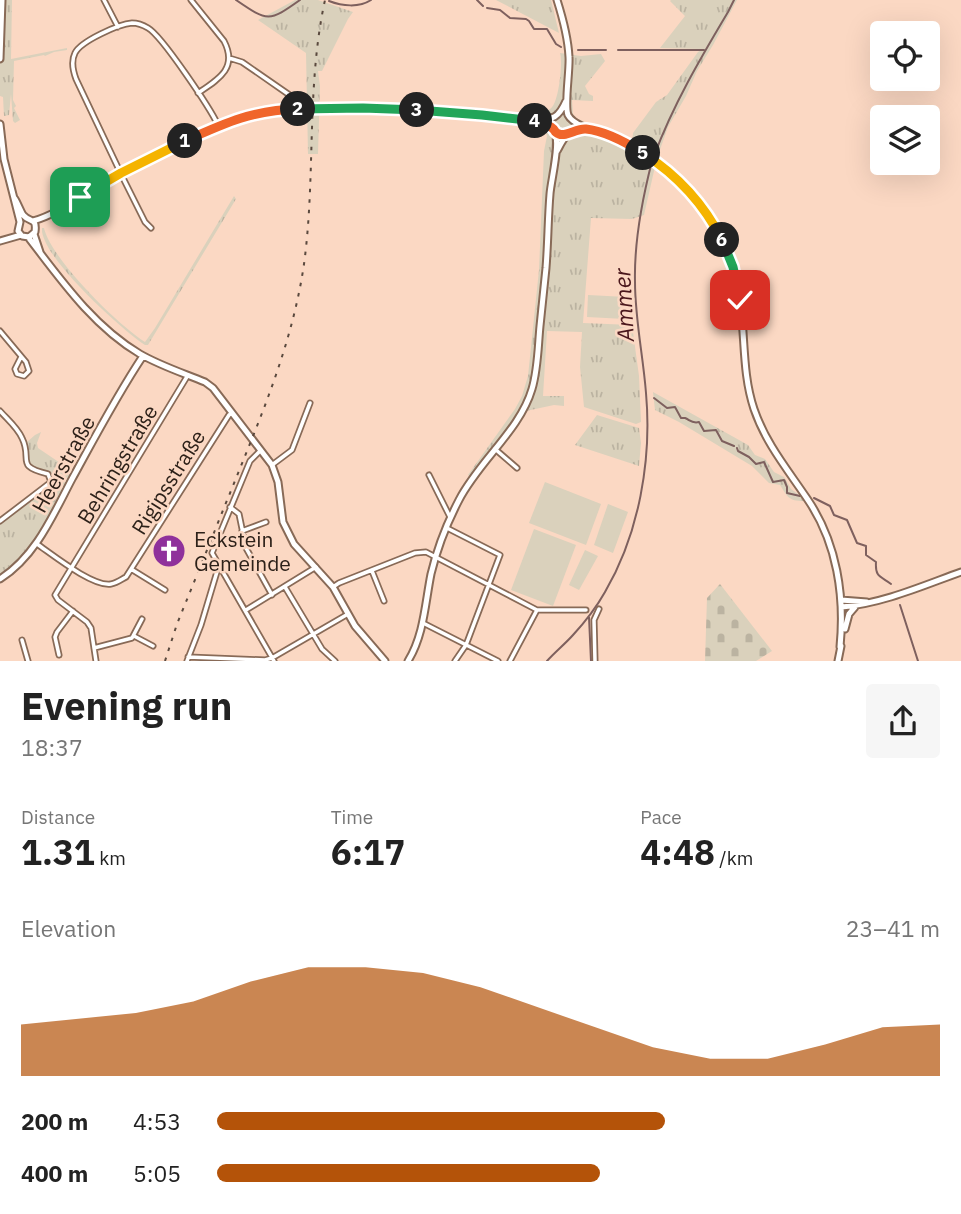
<!DOCTYPE html>
<html lang="en">
<head>
<meta charset="utf-8">
<style>
  :root { --surface:#fff; --page:#f6f6f6; --text:#222; --muted:#767676; --accent:#b45309 }
  body { margin:0; font-family:"IBM Plex Sans",sans-serif; background:var(--page); color:var(--text); height:100vh; display:flex; flex-direction:column; font-size:26px; white-space:nowrap }
  * { box-sizing:border-box; margin:0 }
  p { font-size:23px; color:var(--muted) }
  .icon { flex:none; width:38px; height:38px; fill:none; stroke:currentColor; stroke-width:2; stroke-linecap:round; stroke-linejoin:round }
  .map { position:relative; height:661px; overflow:hidden }
  .drawer { display:flex; flex-direction:column; background:var(--surface); flex:1 }
  .drawer>* { flex:none }
  .controls { position:absolute; left:870px; top:21px; display:grid; gap:14px }
  .controls a { display:grid; place-items:center; width:70px; height:70px; border-radius:7px; background:var(--surface); box-shadow:0 7px 28px #0002; font-size:35px }
  .pin { position:absolute; display:grid; place-items:center; width:60px; height:60px; color:#fff; margin:-30px; border-radius:14px; box-shadow:0 4px 10px #0006 }
  .km { position:absolute; width:35px; height:35px; margin:-18px; border-radius:50%; background:#222; color:#fff; font-size:19px; line-height:35px; text-align:center }
  .round { display:grid; place-items:center; flex:none; width:74px; height:74px; border-radius:7px; background:var(--page) }
  .overview { display:flex; align-items:center; justify-content:space-between; height:119px; padding:0 21px }
  h1 { font-size:38px; font-weight:800; line-height:52px }
  .metrics { display:grid; grid-template-columns:repeat(3,1fr); gap:10px; height:119px; padding:7px 21px }
  .metrics div { display:grid; align-content:center }
  .metrics b { font-size:35px; font-weight:800 }
  .metrics small { font-size:19px; font-weight:400 }
  .metrics p { font-size:19px }
  .chart { height:196px; padding:14px 21px }
  .chart p { display:flex; justify-content:space-between }
  .chart svg { width:100%; height:126px; margin-top:7px; fill:var(--accent); opacity:.7 }
  ul { padding:0 21px; list-style:none; font-size:23px }
  li { display:grid; grid-template-columns:112px 84px 1fr; align-items:center; height:52px }
  li i { height:18px; border-radius:9px; background:var(--accent) }
  .map>svg:first-child { display:block }
  .grass { fill:url(#grass-tufts) }
  .cemetery { fill:url(#cemetery-stones) }
  .park { fill:#dad1bc }
  .lines { fill:none; stroke-linecap:round; stroke-linejoin:round }
  .stream { stroke:#7e605e; stroke-width:2 }
  .street-casing { stroke:#886a57; stroke-width:7 }
  .secondary-casing { stroke:#886a57; stroke-width:9 }
  .street { stroke:#fff; stroke-width:3.5 }
  .secondary { stroke:#fff; stroke-width:5 }
  .rail { stroke:#5a493e; stroke-width:2; stroke-dasharray:3.5 7; stroke-linecap:butt }
  .secondary-bridge-casing { stroke:#886a57; stroke-width:9; stroke-linecap:butt }
  .secondary-bridge { stroke:#fff; stroke-width:5 }
  .split-1-casing { stroke:#fff; stroke-width:14 }
  .split-2-casing { stroke:#fff; stroke-width:14 }
  .split-3-casing { stroke:#fff; stroke-width:14 }
  .split-4-casing { stroke:#fff; stroke-width:14 }
  .split-5-casing { stroke:#fff; stroke-width:14 }
  .split-6-casing { stroke:#fff; stroke-width:14 }
  .split-7-casing { stroke:#fff; stroke-width:14 }
  .split-1 { stroke:#f5b400; stroke-width:9 }
  .split-2 { stroke:#f0652b; stroke-width:9 }
  .split-3 { stroke:#22a559; stroke-width:9 }
  .split-4 { stroke:#22a559; stroke-width:9 }
  .split-5 { stroke:#f0652b; stroke-width:9 }
  .split-6 { stroke:#f5b400; stroke-width:9 }
  .split-7 { stroke:#22a559; stroke-width:9 }
  .labels { text-anchor:middle; dominant-baseline:central; stroke-width:5; stroke-linejoin:round; paint-order:stroke }
  .street-label { font-size:21px; fill:#2d2119; stroke:#fbd8c3 }
  .poi-label { font-size:21px; fill:#2d2119; stroke:#fbd8c3; text-anchor:start }
  .water-label { font-size:23px; font-style:italic; fill:#4a171c; stroke:#fbd8c3 }
</style>
</head>
<body>
<div class="map">
<svg width="961" height="661" viewBox="0 0 961 661">
  <defs>
    <pattern id="grass-tufts" width="24" height="20" patternUnits="userSpaceOnUse" patternTransform="scale(1.75)"><rect width="24" height="20" fill="#dad1bc"/><path d="M3 7l-1-3M5 7V3M7 7l1-3M15 17l-1-3M17 17v-4M19 17l1-3" fill="none" stroke="#bbb3a1"/></pattern>
    <pattern id="cemetery-stones" width="16" height="16" patternUnits="userSpaceOnUse" patternTransform="scale(1.75)"><rect width="16" height="16" fill="#dad1bc"/><path d="M2 7V4a2 2 0 0 1 4 0v3zM10 15v-3a2 2 0 0 1 4 0v3z" fill="#bbb3a1"/></pattern>
  </defs>
  <rect width="100%" height="100%" fill="#fbd8c3"/>
  <path class="grass" d="M 0,0 L 12,0 L 11,59 L 67,48 L 67,50 L 54,52 L 45,56 L 44,55 L 14,61 L 13,100 L 16,106 L 14,108 L 20,120 L 15,123 L 13,121 L 11,94 L 9,115 L 4,116 L 3,97 L 0,96 Z
    M 295,0 L 318,0 L 353,12 L 348,19 L 322,71 L 318,71 L 320,86 L 318,154 L 308,154 L 306,53 L 258,20 Z
    M 496,0 L 551,0 L 559,33 Z
    M 671,0 L 737,0 L 713,45 L 697,71 L 686,96 L 668,127 L 657,158 L 644,215 L 632,219 L 591,218 L 583,323 L 632,325 L 639,376 L 641,422 L 636,424 L 584,407 L 580,367 L 582,332 L 547,331 L 543,396 L 564,396 L 564,406 L 554,405 L 526,411 L 473,479 L 468,475 L 515,409 L 522,396 L 528,376 L 539,270 L 544,151 L 547,136 L 544,126 L 531,123 L 527,110 C 533,110 545,113 550,109 C 559,104 563,61 560,53 L 581,56 L 601,54 L 605,61 L 585,86 L 589,94 L 593,96 L 593,101 L 572,100 L 573,114 L 576,118 L 632,143 L 633,133 L 656,102 L 667,95 L 698,52 L 702,49 L 660,48 L 685,16 L 670,1 Z
    M 234,196 L 236,199 L 148,345 L 145,345 C 122,330 39,255 42,228 L 44,228 C 51,259 118,325 145,342 L 155,328 Z
    M 653,392 L 748,445 L 755,455 L 765,459 L 774,472 L 784,477 L 791,489 L 798,494 L 804,501 C 788,501 788,497 780,485 L 769,483 L 752,466 L 679,422 L 655,410 Z
    M 597,415 L 639,428 L 641,443 L 639,466 L 575,445 Z
    M 41,432 L 37,443 L 38,448 L 72,471 C 53,507 36,553 0,577 L 0,524 L 53,483 L 49,472 L 33,467 L 29,461 L 29,452 L 27,442 L 35,435 Z"/>
  <path class="cemetery" d="M 720,584 L 772,651 L 756,661 L 705,661 L 707,598 Z"/>
  <path class="park" d="M 588,295 L 626,297 L 625,319 L 587,317 Z
    M 545,482 L 601,504 L 586,545 L 529,523 Z
    M 608,504 L 628,512 L 613,553 L 594,545 Z
    M 534,529 L 576,545 L 553,606 L 511,590 Z
    M 585,550 L 598,556 L 579,590 L 569,585 Z"/>
  <g class="lines">
    <path class="stream" d="M 236,0 C 268,22 269,22 300,0
      M 477,0 L 483,6
      M 329,1 C 342,6 359,8 371,0
      M 487,8 L 500,10 L 510,18 L 526,19 L 529,21 L 534,29 L 547,29 L 556,44 L 561,47
      M 578,50 L 606,50
      M 618,50 L 704,50
      M 654,156 C 673,105 700,59 728,12 L 734,0
      M 654,398 L 667,408 L 675,407 L 681,418 L 685,418 C 690,420 692,424 699,422 L 704,431 L 716,430 L 722,441 L 734,446
      M 737,448 L 738,451 L 749,457 L 756,464 L 764,462 L 773,482 L 784,480 L 787,487 L 787,493 L 800,496
      M 814,498 L 830,506 L 834,515 L 847,520 L 857,543 L 866,546 L 866,555 L 876,562 C 875,577 880,576 891,584
      M 900,605 L 918,661
      M 589,617 L 591,661
      M 547,661 C 555,652 565,644 573,635 C 585,622 596,608 605,592 C 639,534 652,460 646,393 C 643,355 635,319 635,282 C 634,241 642,200 652,161"/>
    <defs>
      <path id="street" d="M 104,0 L 118,27
        M 191,0 L 224,41 C 238,68 219,79 198,93
        M 229,58 L 242,62 L 291,96
        M 151,228 L 145,222 L 122,176 L 76,79 C 73,71 71,61 75,53 C 81,41 119,24 132,23 C 138,23 143,25 148,28 C 162,36 210,108 218,125
        M 0,331 L 26,362 L 29,371 L 24,376 L 17,374 L 15,369 L 21,357
        M 0,411 C 8,420 17,427 22,438 C 33,460 14,466 48,474 L 51,482 L 0,521
        M 495,449 L 517,468
        M 261,450 L 250,461 L 212,553 L 274,661
        M 272,465 L 292,450 L 310,403
        M 429,475 L 450,517
        M 230,507 L 239,514 L 246,548 L 272,595
        M 447,528 L 500,555 L 466,645 L 455,661
        M 242,531 L 266,522
        M 37,544 C 53,555 93,587 111,584 C 117,583 122,579 126,577 L 229,415 L 232,413
        M 131,569 L 165,590
        M 372,571 L 384,601
        M 285,587 L 322,649 L 335,661
        M 333,587 L 339,583 L 415,553 L 426,552 L 537,610 L 586,610
        M 246,610 L 316,567
        M 423,623 L 498,661
        M 134,636 L 153,646
        M 22,640 L 28,661
        M 94,648 L 132,638 L 142,619
        M 59,655 L 55,637 L 57,632 L 73,611
        M 188,657 L 265,660 L 272,658 L 348,614
        M 96,661 L 91,628 L 87,622 L 58,600 L 55,595 L 188,375
        M 187,661 L 201,625 L 219,565
        M 510,661 L 537,610
        M 595,661 L 594,620 L 599,609"/>
      <path id="secondary" d="M 557,0 C 563,19 568,37 569,57 C 570,70 564,106 568,115 C 574,127 603,133 615,138 C 646,151 673,172 695,198 C 721,230 737,268 741,309 C 745,343 743,376 754,409 C 766,444 788,470 808,500 C 837,543 845,596 840,647
        M 0,59 L 2,0
        M 325,108 C 385,107 446,110 505,117 C 517,118 542,120 552,127 C 563,136 551,179 550,194 C 548,218 548,243 546,268 C 544,287 542,307 540,326 C 538,347 538,369 532,389 C 520,430 479,461 459,500 C 447,523 437,549 431,574 C 425,604 424,635 408,661
        M 536,120 C 553,119 558,119 566,101
        M 0,124 L 4,159 L 20,222 L 18,231 L 22,236 L 29,237 L 35,232 C 37,217 30,223 23,215 C 20,210 18,204 15,199
        M 557,151 C 565,136 567,130 585,129
        M 33,221 C 58,214 81,196 104,183 C 130,168 158,154 186,141 C 226,122 253,110 299,109
        M 34,234 L 40,252
        M 28,237 C 61,280 93,326 140,354 C 161,366 183,373 205,382 L 213,388 L 272,465 L 278,482 L 283,522 L 294,544 L 333,587 L 355,626 L 385,661
        M 0,241 L 21,235
        M 0,579 C 36,556 53,515 72,479 C 95,437 117,395 143,356
        M 841,600 L 867,602
        M 842,607 C 884,603 922,586 961,572
        M 845,629 L 849,614 L 855,607
        M 838,661 L 841,646"/>
    </defs>
    <use href="#street" class="street-casing"/>
    <use href="#secondary" class="secondary-casing"/>
    <use href="#street" class="street"/>
    <use href="#secondary" class="secondary"/>
    <path class="rail" d="M 165,661 L 177,624 C 199,570 221,515 243,461 C 269,397 294,333 304,264 C 316,176 306,87 325,0"/>
    <defs>
      <path id="secondary-bridge" d="M 299,109 L 325,108"/>
    </defs>
    <use href="#secondary-bridge" class="secondary-bridge-casing"/>
    <use href="#secondary-bridge" class="secondary-bridge"/>
  </g>
  <g class="lines">
    <defs>
      <path id="split-1" d="M 80,197 L 121,173 L 185,141"/>
      <path id="split-2" d="M 185,141 C 225,123 253,110 298,109"/>
      <path id="split-3" d="M 298,109 L 363,108 L 417,110"/>
      <path id="split-4" d="M 417,110 L 482,115 L 535,121"/>
      <path id="split-5" d="M 535,121 C 540,123 547,124 551,127 C 557,131 553,132 559,134 C 566,137 577,128 586,129 C 606,131 627,143 643,153"/>
      <path id="split-6" d="M 643,153 C 677,175 704,204 722,240"/>
      <path id="split-7" d="M 722,240 L 733,267 L 740,300"/>
    </defs>
    <use href="#split-1" class="split-1-casing"/>
    <use href="#split-2" class="split-2-casing"/>
    <use href="#split-3" class="split-3-casing"/>
    <use href="#split-4" class="split-4-casing"/>
    <use href="#split-5" class="split-5-casing"/>
    <use href="#split-6" class="split-6-casing"/>
    <use href="#split-7" class="split-7-casing"/>
    <use href="#split-1" class="split-1"/>
    <use href="#split-2" class="split-2"/>
    <use href="#split-3" class="split-3"/>
    <use href="#split-4" class="split-4"/>
    <use href="#split-5" class="split-5"/>
    <use href="#split-6" class="split-6"/>
    <use href="#split-7" class="split-7"/>
  </g>
  <defs>
    <symbol id="church-disc" viewBox="-11 -11 22 22"><circle r="9.5" fill="#8f319b" stroke="#fbd8c3"/><path d="M-1.2-6h2.4v3.5h3.3v2.4h-3.3V6h-2.4V-.1h-3.3v-2.4h3.3Z" fill="#fff"/></symbol>
  </defs>
  <g fill-rule="evenodd">
    <use href="#church-disc" x="150" y="532" width="38" height="38"/>
  </g>
  <g class="labels">
    <g class="street-label">
      <text transform="translate(63 464) rotate(-61)">Heerstraße</text>
      <text transform="translate(117 464) rotate(-59)">Behringstraße</text>
      <text transform="translate(168 482) rotate(-58)">Rigipsstraße</text>
    </g>
    <g class="poi-label">
      <text x="194" y="539">Eckstein<tspan x="194" dy="24">Gemeinde</tspan></text>
    </g>
    <g class="water-label">
      <text transform="translate(623 305) rotate(-93)">Ammer</text>
    </g>
  </g>
</svg>
<div class="controls">
<a><svg class="icon" aria-label="locate" viewBox="0 0 24 24"><circle cx="12" cy="12" r="6"/><path d="M12 2v4M12 18v4M2 12h4M18 12h4"/></svg></a>
<a><svg class="icon" aria-label="layers" viewBox="0 0 24 24"><path d="M12 4l9 5-9 5-9-5zM3 14l9 5 9-5"/></svg></a>
</div>
<div class="pin" style="left:80px;top:197px;background:#1e9e55"><svg class="icon" aria-label="arrive" viewBox="0 0 24 24"><path d="M6 21V4h12l-3 4 3 4H6"/></svg></div>
<div class="pin" style="left:740px;top:300px;background:#d93025"><svg class="icon" aria-label="check" viewBox="0 0 24 24"><path d="M5 12l5 5 9-10"/></svg></div>
<b class="km" style="left:185px;top:141px">1</b>
<b class="km" style="left:298px;top:109px">2</b>
<b class="km" style="left:417px;top:110px">3</b>
<b class="km" style="left:535px;top:121px">4</b>
<b class="km" style="left:643px;top:153px">5</b>
<b class="km" style="left:722px;top:240px">6</b>
</div>
<section class="drawer">
<div class="overview"><div><h1>Evening run</h1><p>18:37</p></div><a class="round"><svg class="icon" aria-label="share" viewBox="0 0 24 24"><path d="M12 15V3M7 8l5-5 5 5M5 13v7h14v-7"/></svg></a></div>
<div class="metrics">
<div><p>Distance</p><b>1.31<small> km</small></b></div>
<div><p>Time</p><b>6:17</b></div>
<div><p>Pace</p><b>4:48<small> /km</small></b></div>
</div>
<div class="chart"><p><span>Elevation</span>23–41 m</p>
<svg viewBox="0 0 160 44" preserveAspectRatio="none"><path d="M0 44V26L10 24L20 22L30 18L40 11L50 6L60 6L70 8L80 13L90 20L100 27L110 34L120 38L130 38L140 33L150 27L160 26V44z"/></svg>
</div>
<ul>
<li><b>200 m</b>4:53<i style="width:62%"></i></li>
<li><b>400 m</b>5:05<i style="width:53%"></i></li>
</ul>
</section>
</body>
</html>
